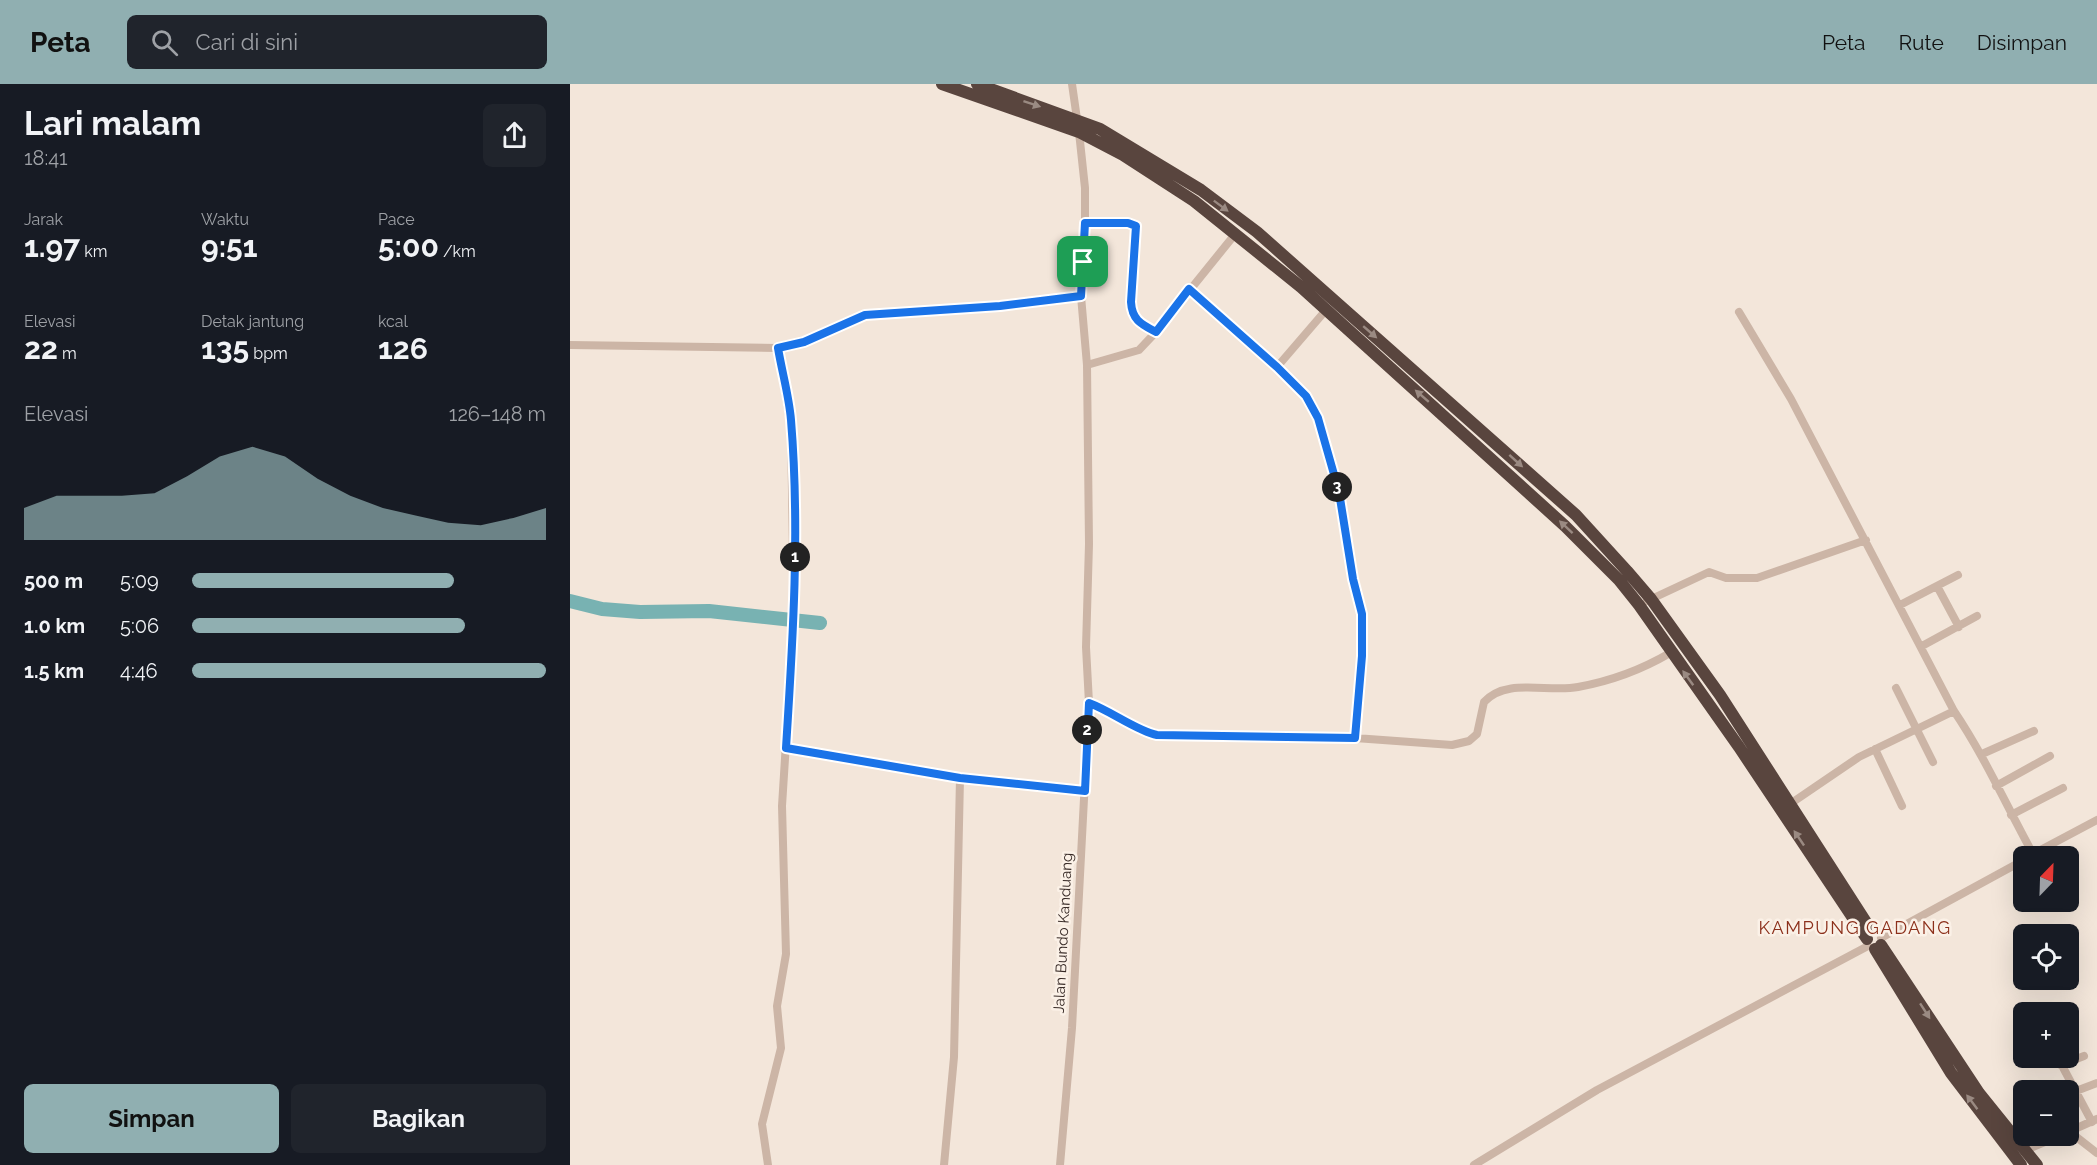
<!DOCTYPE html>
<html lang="id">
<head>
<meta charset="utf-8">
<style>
  :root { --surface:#171b24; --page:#20242c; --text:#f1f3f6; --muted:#9ea1a6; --accent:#90afb1 }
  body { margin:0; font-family:Raleway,sans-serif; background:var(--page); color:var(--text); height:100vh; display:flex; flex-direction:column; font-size:22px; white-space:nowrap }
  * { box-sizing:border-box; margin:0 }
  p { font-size:20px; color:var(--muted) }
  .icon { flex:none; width:33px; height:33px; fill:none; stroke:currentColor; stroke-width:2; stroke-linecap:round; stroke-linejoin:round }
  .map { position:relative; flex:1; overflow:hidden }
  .details { display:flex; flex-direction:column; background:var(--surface); width:570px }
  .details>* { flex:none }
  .needle { width:39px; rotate:23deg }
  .fabs { position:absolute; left:1443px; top:762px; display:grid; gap:12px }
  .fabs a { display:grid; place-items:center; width:66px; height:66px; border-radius:9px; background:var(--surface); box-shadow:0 6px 24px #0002; font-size:30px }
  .pin { position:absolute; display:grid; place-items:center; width:51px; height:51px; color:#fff; margin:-26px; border-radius:12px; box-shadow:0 3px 9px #0006 }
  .km { position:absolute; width:30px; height:30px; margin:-15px; border-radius:50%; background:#222; color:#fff; font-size:16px; line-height:30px; text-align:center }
  .round { display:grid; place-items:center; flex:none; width:63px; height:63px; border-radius:9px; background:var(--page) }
  .summary { display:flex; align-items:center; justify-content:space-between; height:102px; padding:0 24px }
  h1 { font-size:33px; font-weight:700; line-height:45px }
  .figures { display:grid; grid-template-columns:repeat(3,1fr); gap:9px; height:102px; padding:6px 24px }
  .figures div { display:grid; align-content:center }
  .figures b { font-size:30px; font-weight:700 }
  .figures small { font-size:16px; font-weight:400 }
  .figures p { font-size:16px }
  .chart { height:168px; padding:12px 24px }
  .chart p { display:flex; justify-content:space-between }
  .chart svg { width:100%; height:108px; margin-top:6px; fill:var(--accent); opacity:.7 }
  .button { display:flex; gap:12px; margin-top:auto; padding:12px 24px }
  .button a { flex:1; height:69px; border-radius:9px; background:var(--accent); color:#111; font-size:24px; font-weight:700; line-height:69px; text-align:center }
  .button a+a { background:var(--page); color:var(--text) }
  ul { padding:0 24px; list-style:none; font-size:20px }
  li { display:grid; grid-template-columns:96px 72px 1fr; align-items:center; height:45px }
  li i { height:15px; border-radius:8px; background:var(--accent) }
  header { display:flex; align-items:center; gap:36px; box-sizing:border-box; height:84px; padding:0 30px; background:var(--accent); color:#111 }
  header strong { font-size:28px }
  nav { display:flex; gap:33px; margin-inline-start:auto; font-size:21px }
  .search { width:420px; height:54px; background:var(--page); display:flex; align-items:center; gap:15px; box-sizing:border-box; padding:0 21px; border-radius:9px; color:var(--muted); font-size:22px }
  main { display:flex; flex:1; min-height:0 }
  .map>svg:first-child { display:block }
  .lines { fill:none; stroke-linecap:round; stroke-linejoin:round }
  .river { stroke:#78b2b2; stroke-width:14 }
  .minor { stroke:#ccb5a6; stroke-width:8 }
  .highway { stroke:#59453e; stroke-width:12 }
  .oneway { fill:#9a8a82 }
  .route-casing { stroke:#fff; stroke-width:12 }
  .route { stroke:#1a73e8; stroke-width:8 }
  .labels { text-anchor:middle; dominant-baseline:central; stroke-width:5; stroke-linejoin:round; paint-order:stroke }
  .street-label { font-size:15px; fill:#382b27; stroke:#fbf1e7 }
  .quarter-label { font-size:18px; letter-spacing:1.5px; fill:#8c301b; stroke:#fbf1e7 }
</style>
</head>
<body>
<header>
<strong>Peta</strong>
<div class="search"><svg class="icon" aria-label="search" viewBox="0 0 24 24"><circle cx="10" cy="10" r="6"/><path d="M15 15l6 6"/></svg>Cari di sini</div>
<nav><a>Peta</a><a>Rute</a><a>Disimpan</a></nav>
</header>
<main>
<section class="details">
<div class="summary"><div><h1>Lari malam</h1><p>18:41</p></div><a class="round"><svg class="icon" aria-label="share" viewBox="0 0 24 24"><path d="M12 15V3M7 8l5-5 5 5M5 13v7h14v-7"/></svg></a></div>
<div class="figures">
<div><p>Jarak</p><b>1.97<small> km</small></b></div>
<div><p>Waktu</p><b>9:51</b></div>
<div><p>Pace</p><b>5:00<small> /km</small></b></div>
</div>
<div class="figures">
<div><p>Elevasi</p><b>22<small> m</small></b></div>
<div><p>Detak jantung</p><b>135<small> bpm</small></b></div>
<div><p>kcal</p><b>126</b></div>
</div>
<div class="chart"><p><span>Elevasi</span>126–148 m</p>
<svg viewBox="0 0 160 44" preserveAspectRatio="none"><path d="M0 44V31L10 26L20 26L30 26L40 25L50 18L60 10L70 6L80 10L90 19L100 26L110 31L120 34L130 37L140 38L150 35L160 31V44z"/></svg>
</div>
<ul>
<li><b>500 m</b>5:09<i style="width:74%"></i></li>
<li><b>1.0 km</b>5:06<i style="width:77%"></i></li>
<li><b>1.5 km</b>4:46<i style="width:100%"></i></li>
</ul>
<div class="button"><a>Simpan</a><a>Bagikan</a></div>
</section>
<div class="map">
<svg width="1527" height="1081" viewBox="0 0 1527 1081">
  <rect width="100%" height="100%" fill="#f3e6da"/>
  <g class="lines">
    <path class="river" d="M 0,517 L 32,525 L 70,528 L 139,527 L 250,539"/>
    <path class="minor" d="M 502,0 L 507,35
      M 509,48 L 515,104 L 515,139 L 558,139 L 566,142 L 561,222 C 562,237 574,242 586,248 L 666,149
      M 619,205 L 707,283 L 741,318 L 748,334 L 769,408 L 783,495 L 792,530 L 792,572 L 785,654
      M 1169,228 L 1221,315 L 1384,627 C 1415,673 1437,723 1463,770
      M 0,261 L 208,264 L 228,260 L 295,231 L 430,222 L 511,212 L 515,139
      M 517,281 L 569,266 L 586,248
      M 707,283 L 756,226
      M 1367,502 L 1389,543
      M 1077,517 L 1139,488 L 1156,494 L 1187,494 L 1296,456
      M 1330,521 L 1388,491
      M 1352,562 L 1407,532
      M 1326,604 L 1363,678
      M 519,619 C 541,627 567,647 587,651 L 785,654 L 882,661 L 899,657 L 907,650 L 914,618 C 937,593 978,609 1008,603 C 1041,597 1071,586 1100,569
      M 216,664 L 390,694 L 515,707
      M 1305,665 L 1332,722
      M 1412,670 L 1464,647
      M 1426,702 L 1480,672
      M 1220,720 L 1289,673 L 1384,627
      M 1441,731 L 1493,704
      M 1459,772 L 1527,736
      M 1311,854 L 1454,776
      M 1488,974 L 1522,1038
      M 1491,981 L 1514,972
      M 1506,1007 L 1527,999
      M 1498,1048 L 1527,1035
      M 1500,1048 L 1527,1069
      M 1456,1066 L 1489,1052
      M 198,1081 L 192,1040 L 211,964 L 207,922 L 216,870 L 212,722 L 224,532 L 221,344 L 208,264
      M 374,1081 L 384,973 L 390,694
      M 490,1081 L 502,944 L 519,619 L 516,563 L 519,460 L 517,281 L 511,212
      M 904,1081 L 1027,1006 L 1298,862"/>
    <path class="highway" d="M 372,0 L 509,48 L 553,71 L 624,117 L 731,203 L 995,442 L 1049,496 L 1069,521 L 1169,663 L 1297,855
      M 407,0 L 530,45 L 631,106 L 687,148 L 1006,431 L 1057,487 L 1081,515 L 1150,611 L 1301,846
      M 1311,861 L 1409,1009 L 1467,1081
      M 1305,865 L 1381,989 L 1451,1081"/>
  </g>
  <defs><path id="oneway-solid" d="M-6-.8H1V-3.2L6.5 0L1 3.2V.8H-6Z" transform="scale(1.5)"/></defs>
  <g class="oneway">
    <use href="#oneway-solid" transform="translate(462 20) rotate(18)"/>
    <use href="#oneway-solid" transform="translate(651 122) rotate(37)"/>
    <use href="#oneway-solid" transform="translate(800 248) rotate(41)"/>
    <use href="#oneway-solid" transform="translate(852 312) rotate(-139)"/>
    <use href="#oneway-solid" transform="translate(946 377) rotate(42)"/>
    <use href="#oneway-solid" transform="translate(996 443) rotate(-137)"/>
    <use href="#oneway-solid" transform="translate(1118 594) rotate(-126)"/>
    <use href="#oneway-solid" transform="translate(1229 754) rotate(-124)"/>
    <use href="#oneway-solid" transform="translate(1355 927) rotate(57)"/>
    <use href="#oneway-solid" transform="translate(1402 1018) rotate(-127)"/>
  </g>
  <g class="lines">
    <defs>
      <path id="route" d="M 515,139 L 558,139 L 566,142 L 561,218 C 562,236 571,240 586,248 L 619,205 L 707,283 L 736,312 L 748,334 L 769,408 L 783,495 L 792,530 L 792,572 L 785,654 L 587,651 C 567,647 541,627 519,619 L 515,707 L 390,694 L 216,664 C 223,555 230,445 221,336 C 219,312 212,288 208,264 L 234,258 L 295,231 L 430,222 L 511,212 Z"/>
    </defs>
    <use href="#route" class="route-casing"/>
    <use href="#route" class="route"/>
  </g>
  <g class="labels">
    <g class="street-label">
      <text transform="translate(493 849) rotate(-87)">Jalan Bundo Kanduang</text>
    </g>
    <g class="quarter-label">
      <text x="1285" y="843">KAMPUNG GADANG</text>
    </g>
  </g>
</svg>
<div class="fabs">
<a><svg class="needle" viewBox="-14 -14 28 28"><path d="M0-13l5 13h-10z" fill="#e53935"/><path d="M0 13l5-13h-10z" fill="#9ea1a6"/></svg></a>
<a><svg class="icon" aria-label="locate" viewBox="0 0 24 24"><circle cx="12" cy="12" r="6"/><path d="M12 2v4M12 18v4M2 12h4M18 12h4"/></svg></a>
<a>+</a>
<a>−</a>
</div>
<div class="pin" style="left:513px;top:178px;background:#1e9e55"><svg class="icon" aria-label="arrive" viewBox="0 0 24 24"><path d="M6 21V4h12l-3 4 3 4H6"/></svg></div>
<b class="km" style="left:225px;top:473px">1</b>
<b class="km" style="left:517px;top:646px">2</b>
<b class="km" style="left:767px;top:403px">3</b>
</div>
</main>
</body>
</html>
